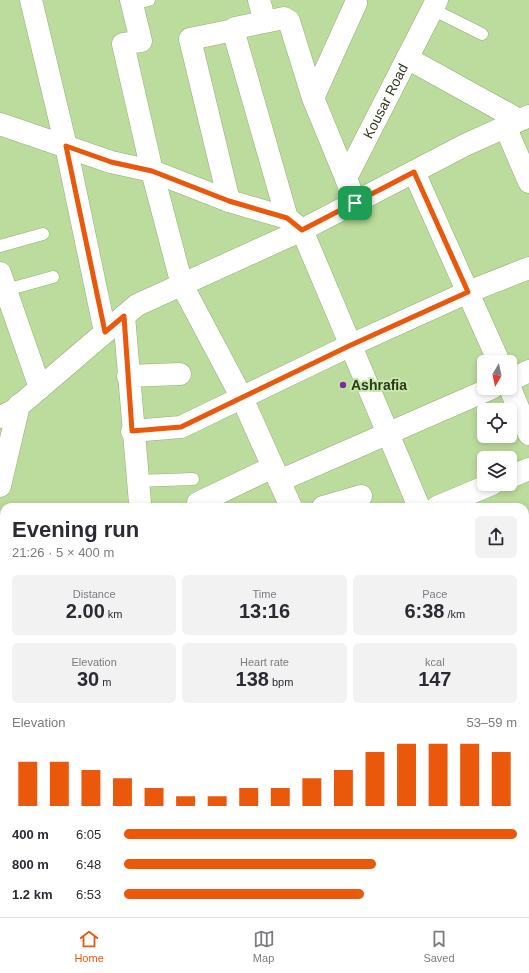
<!DOCTYPE html>
<html lang="en">
<head>
<meta charset="utf-8">
<style>
  :root { --surface:#fff; --page:#f2f2f3; --text:#2b2b33; --muted:#7c7c81; --line:#e1e1e2; --accent:#ea580c }
  body { margin:0; font-family:Helvetica,sans-serif; background:var(--page); color:var(--text); height:100vh; display:flex; flex-direction:column; font-size:15px; white-space:nowrap }
  * { box-sizing:border-box; margin:0 }
  p { font-size:13px; color:var(--muted) }
  .icon { flex:none; width:22px; height:22px; fill:none; stroke:currentColor; stroke-width:2; stroke-linecap:round; stroke-linejoin:round }
  .map { position:relative; flex:1; overflow:hidden }
  .sheet { position:absolute; left:0px; top:503px; width:529px; height:414px; display:flex; flex-direction:column; background:var(--surface); border-radius:12px 12px 0 0; box-shadow:0 2px 6px #0003 }
  .sheet>* { flex:none }
  .needle { width:26px; rotate:189deg }
  .buttons { position:absolute; left:477px; top:355px; display:grid; gap:8px }
  .buttons a { display:grid; place-items:center; width:40px; height:40px; border-radius:6px; background:var(--surface); box-shadow:0 2px 6px #0003; font-size:20px }
  .pin { position:absolute; display:grid; place-items:center; width:34px; height:34px; color:#fff; margin:-17px; border-radius:8px; box-shadow:0 2px 6px #0006 }
  .round { display:grid; place-items:center; flex:none; width:42px; height:42px; border-radius:6px; background:var(--page) }
  .summary { display:flex; align-items:center; justify-content:space-between; height:68px; padding:0 12px }
  h1 { font-size:22px; font-weight:700; line-height:30px }
  .metrics { display:grid; grid-template-columns:repeat(3,1fr); gap:6px; height:68px; padding:4px 12px }
  .metrics div { display:grid; align-content:center; border-radius:6px; background:var(--page); text-align:center }
  .metrics b { font-size:20px; font-weight:700 }
  .metrics small { font-size:11px; font-weight:400 }
  .metrics p { font-size:11px }
  .chart { height:112px; padding:8px 12px }
  .chart p { display:flex; justify-content:space-between }
  .chart svg { width:100%; height:72px; margin-top:4px; stroke:var(--accent); stroke-width:6 }
  ul { padding:0 12px; list-style:none; font-size:13px }
  li { display:grid; grid-template-columns:64px 48px 1fr; align-items:center; height:30px }
  li i { height:10px; border-radius:5px; background:var(--accent) }
  .menu { display:flex; justify-content:space-around; align-items:center; height:56px; border-top:1px solid var(--line); background:var(--surface); font-size:11px; color:var(--muted) }
  .menu a { display:grid; justify-items:center; gap:2px }
  .menu .selected { color:var(--accent) }
  .map>svg:first-child { display:block }
  .lines { fill:none; stroke-linecap:round; stroke-linejoin:round }
  .service-casing { stroke:#92b173; stroke-width:13 }
  .minor-casing { stroke:#92b173; stroke-width:23 }
  .tertiary-casing { stroke:#92b173; stroke-width:23 }
  .secondary-casing { stroke:#92b173; stroke-width:23 }
  .service { stroke:#fff; stroke-width:12 }
  .minor { stroke:#fff; stroke-width:22 }
  .tertiary { stroke:#fff; stroke-width:22 }
  .secondary { stroke:#fff; stroke-width:22 }
  .route-casing { stroke:#fff; stroke-width:8 }
  .route { stroke:#ea580c; stroke-width:5 }
  .poi-dot { fill:#772ea0; stroke:#c7e9a8; stroke-width:1.5 }
  .labels { text-anchor:middle; dominant-baseline:central; stroke-width:4; stroke-linejoin:round; paint-order:stroke }
  .street-label { font-size:14px; fill:#2c381f; stroke:#c7e9a8 }
  .poi-label { font-size:14px; font-weight:bold; fill:#2c381f; stroke:#c7e9a8; text-anchor:start }
</style>
</head>
<body>
<div class="map">
<svg width="529" height="917" viewBox="0 0 529 917">
  <rect width="100%" height="100%" fill="#bbdc9c"/>
  <g class="lines">
    <defs>
      <path id="service" d="M 132,4 L 149,0
        M 432,9 L 482,34
        M 0,246 L 43,234
        M 6,290 L 53,277
        M 137,481 L 193,479"/>
      <path id="minor" d="M 31,0 L 66,146 L 105,332
        M 131,0 L 141,41 L 123,44 L 152,171 L 182,285 L 242,398 L 291,507
        M 259,0 L 265,22
        M 407,58 L 519,120
        M 313,98 L 356,3
        M 505,126 L 529,182
        M 414,172 L 499,362
        M 229,201 L 190,39 L 234,30
        M 287,218 L 234,33 L 235,28 L 284,18 L 289,21 L 313,98 L 346,178
        M 0,273 L 40,388
        M 124,316 L 140,503
        M 128,376 L 180,374
        M 510,380 L 529,371
        M 510,388 L 529,434
        M 132,431 L 181,427 L 351,345 L 468,292 L 529,268
        M 510,477 L 529,469
        M 279,481 L 492,388
        M 0,486 L 19,405
        M 198,507 L 198,503 L 273,467
        M 323,507 L 361,496
        M 437,507 L 492,484
        M 0,537 L 4,538
        M 525,587 L 529,585
        M 0,638 L 4,639
        M 525,696 L 529,694
        M 0,727 L 4,728
        M 525,802 L 529,800
        M 0,871 L 4,851
        M 322,913 L 334,917
        M 463,913 L 464,917
        M 156,917 L 158,913
        M 253,917 L 255,913
        M 400,917 L 402,913"/>
      <g id="tertiary">
        <path id="s1" d="M 355,203 L 346,178 L 437,0"/>
        <path d="M 0,417 L 13,411 L 137,305 L 302,230"/>
        <path d="M 0,903 L 4,903"/>
        <path d="M 45,913 L 55,917"/>
      </g>
      <path id="secondary" d="M 0,124 L 111,162 L 152,171 L 229,201 L 287,218 L 302,230 L 419,507
        M 302,230 L 465,145 L 529,116
        M 525,761 L 529,771"/>
    </defs>
    <use href="#service" class="service-casing"/>
    <use href="#minor" class="minor-casing"/>
    <use href="#tertiary" class="tertiary-casing"/>
    <use href="#secondary" class="secondary-casing"/>
    <use href="#service" class="service"/>
    <use href="#minor" class="minor"/>
    <use href="#tertiary" class="tertiary"/>
    <use href="#secondary" class="secondary"/>
  </g>
  <g class="lines">
    <defs>
      <path id="route" d="M 66,146 L 111,162 L 152,171 L 229,201 L 287,218 L 302,230 L 414,172 L 468,292 L 351,345 L 181,427 L 132,431 L 124,316 L 105,332 Z"/>
    </defs>
    <use href="#route" class="route-casing"/>
    <use href="#route" class="route"/>
  </g>
  <circle class="poi-dot" cx="343" cy="385" r="4"/>
  <g class="labels">
    <g class="street-label">
      <text stroke="none"><textPath href="#s1" startOffset="113">Kousar Road</textPath></text>
    </g>
    <g class="poi-label">
      <text x="351" y="385">Ashrafia</text>
    </g>
  </g>
</svg>
<div class="buttons">
<a><svg class="needle" viewBox="-14 -14 28 28"><path d="M0-13l5 13h-10z" fill="#e53935"/><path d="M0 13l5-13h-10z" fill="#7c7c81"/></svg></a>
<a><svg class="icon" aria-label="locate" viewBox="0 0 24 24"><circle cx="12" cy="12" r="6"/><path d="M12 2v4M12 18v4M2 12h4M18 12h4"/></svg></a>
<a><svg class="icon" aria-label="layers" viewBox="0 0 24 24"><path d="M12 4l9 5-9 5-9-5zM3 14l9 5 9-5"/></svg></a>
</div>
<div class="pin" style="left:355px;top:203px;background:#1e9e55"><svg class="icon" aria-label="arrive" viewBox="0 0 24 24"><path d="M6 21V4h12l-3 4 3 4H6"/></svg></div>
<section class="sheet">
<div class="summary"><div><h1>Evening run</h1><p>21:26 · 5 × 400 m</p></div><a class="round"><svg class="icon" aria-label="share" viewBox="0 0 24 24"><path d="M12 15V3M7 8l5-5 5 5M5 13v7h14v-7"/></svg></a></div>
<div class="metrics">
<div><p>Distance</p><b>2.00<small> km</small></b></div>
<div><p>Time</p><b>13:16</b></div>
<div><p>Pace</p><b>6:38<small> /km</small></b></div>
</div>
<div class="metrics">
<div><p>Elevation</p><b>30<small> m</small></b></div>
<div><p>Heart rate</p><b>138<small> bpm</small></b></div>
<div><p>kcal</p><b>147</b></div>
</div>
<div class="chart"><p><span>Elevation</span>53–59 m</p>
<svg viewBox="0 0 160 44" preserveAspectRatio="none"><path d="M5 44V17M15 44V17M25 44V22M35 44V27M45 44V33M55 44V38M65 44V38M75 44V33M85 44V33M95 44V27M105 44V22M115 44V11M125 44V6M135 44V6M145 44V6M155 44V11"/></svg>
</div>
<ul>
<li><b>400 m</b>6:05<i style="width:100%"></i></li>
<li><b>800 m</b>6:48<i style="width:64%"></i></li>
<li><b>1.2 km</b>6:53<i style="width:61%"></i></li>
</ul>
</section>
</div>
<nav class="menu">
<a class="selected"><svg class="icon" aria-label="home" viewBox="0 0 24 24"><path d="M3 11l9-7 9 7M6 9v11h12V9"/></svg>Home</a>
<a><svg class="icon" aria-label="map" viewBox="0 0 24 24"><path d="M3 6l6-2 6 2 6-2v14l-6 2-6-2-6 2zM9 4v14M15 6v14"/></svg>Map</a>
<a><svg class="icon" aria-label="saved" viewBox="0 0 24 24"><path d="M7 4h10v16l-5-4-5 4z"/></svg>Saved</a>
</nav>
</body>
</html>
